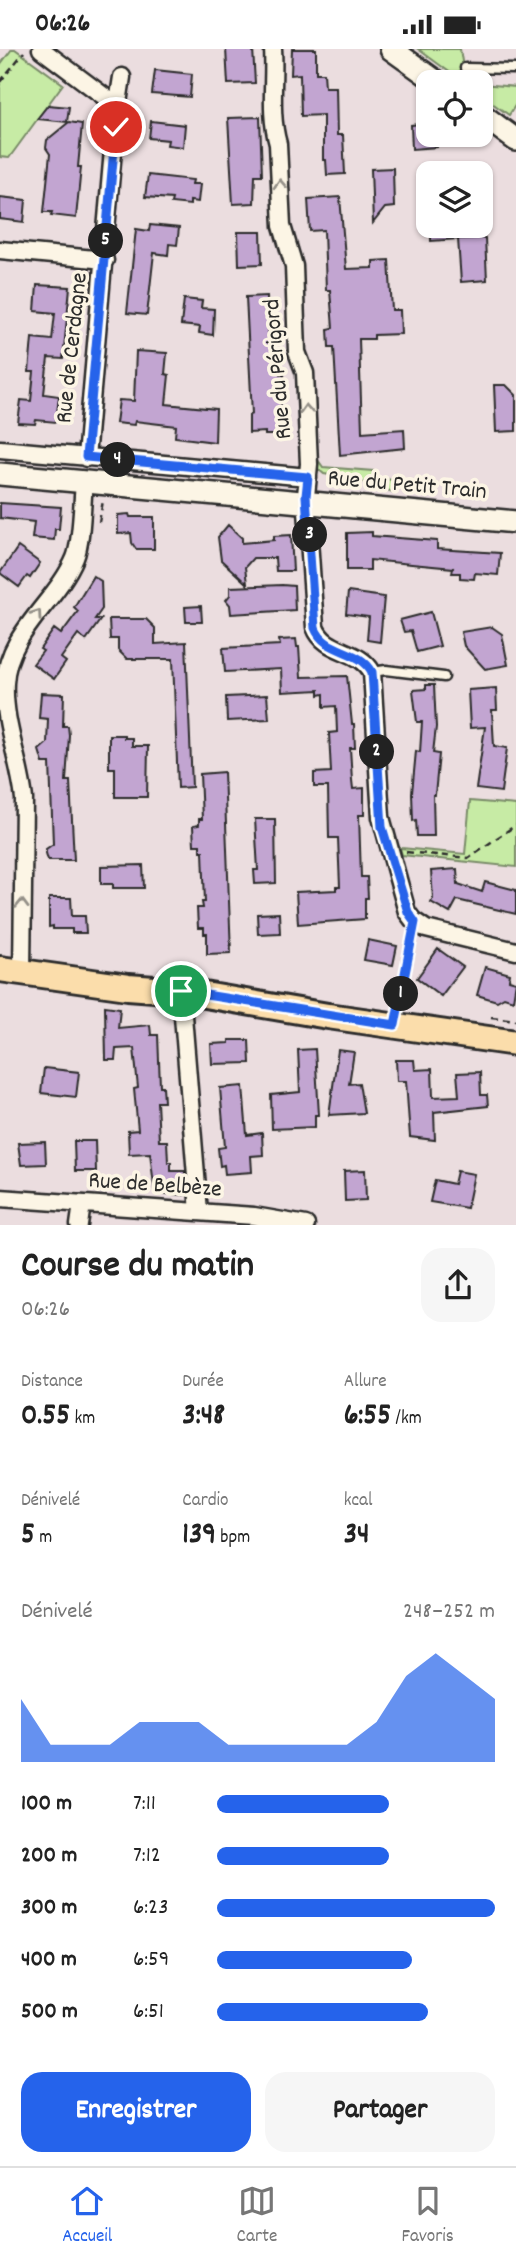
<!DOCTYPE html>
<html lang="fr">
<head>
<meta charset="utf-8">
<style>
  :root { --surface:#fff; --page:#f6f6f6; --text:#222; --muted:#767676; --line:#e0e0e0; --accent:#2563eb }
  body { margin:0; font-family:Dekko,sans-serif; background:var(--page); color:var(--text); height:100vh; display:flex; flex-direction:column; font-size:26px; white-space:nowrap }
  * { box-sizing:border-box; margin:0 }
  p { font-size:23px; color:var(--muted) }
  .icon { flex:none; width:38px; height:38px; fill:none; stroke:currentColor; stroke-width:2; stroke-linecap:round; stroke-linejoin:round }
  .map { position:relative; height:1176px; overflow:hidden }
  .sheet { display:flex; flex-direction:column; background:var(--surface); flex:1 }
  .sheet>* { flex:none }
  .fabs { position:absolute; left:416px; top:21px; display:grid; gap:14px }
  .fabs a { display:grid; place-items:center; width:77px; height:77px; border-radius:14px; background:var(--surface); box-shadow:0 2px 5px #0004; font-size:35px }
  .pin { position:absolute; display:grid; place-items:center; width:60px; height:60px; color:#fff; margin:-30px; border:4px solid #fff; border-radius:50%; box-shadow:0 2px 7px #0007 }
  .km { position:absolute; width:35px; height:35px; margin:-18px; border-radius:50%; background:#222; color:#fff; font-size:19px; line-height:35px; text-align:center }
  .round { display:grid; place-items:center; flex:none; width:74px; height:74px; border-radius:21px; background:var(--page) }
  .headline { display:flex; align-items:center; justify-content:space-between; height:119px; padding:0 21px }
  h1 { font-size:38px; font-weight:700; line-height:52px }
  .stats { display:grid; grid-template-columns:repeat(3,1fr); gap:10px; height:119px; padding:7px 21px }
  .stats div { display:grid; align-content:center }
  .stats b { font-size:30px; font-weight:700 }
  .stats small { font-size:19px; font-weight:400 }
  .stats p { font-size:19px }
  .chart { height:196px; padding:14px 21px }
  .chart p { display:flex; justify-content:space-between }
  .chart svg { width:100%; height:126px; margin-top:7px; fill:var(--accent); opacity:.7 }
  .button { display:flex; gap:14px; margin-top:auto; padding:14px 21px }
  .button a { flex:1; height:80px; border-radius:21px; background:var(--accent); color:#fff; font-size:28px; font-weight:700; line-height:80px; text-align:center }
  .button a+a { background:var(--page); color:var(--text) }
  ul { padding:0 21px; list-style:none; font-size:23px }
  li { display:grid; grid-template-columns:112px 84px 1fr; align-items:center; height:52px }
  li i { height:18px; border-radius:9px; background:var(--accent) }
  .status { display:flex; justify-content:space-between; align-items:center; height:49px; padding:0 35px; background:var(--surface); direction:ltr }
  .status svg { height:19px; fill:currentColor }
  .dock { display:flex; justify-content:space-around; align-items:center; height:98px; border-top:2px solid var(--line); background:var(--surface); font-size:19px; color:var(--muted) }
  .dock a { display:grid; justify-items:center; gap:4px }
  .dock .active { color:var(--accent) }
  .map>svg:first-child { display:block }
  .green { fill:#c7eba5; stroke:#798b68; stroke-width:2 }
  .building { fill:#c2a5d1; stroke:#2b2b2b; stroke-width:2 }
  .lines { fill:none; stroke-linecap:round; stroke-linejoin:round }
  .lane-casing { stroke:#2b2b2b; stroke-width:13 }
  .street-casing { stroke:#2b2b2b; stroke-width:21 }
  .secondary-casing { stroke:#2b2b2b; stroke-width:26 }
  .primary-casing { stroke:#2b2b2b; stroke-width:30 }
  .path { stroke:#2b2b2b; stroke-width:2.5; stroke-dasharray:7 5; stroke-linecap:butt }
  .lane { stroke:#fcf5e5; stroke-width:8 }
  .street { stroke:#fcf5e5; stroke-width:16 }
  .secondary { stroke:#fcf5e5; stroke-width:21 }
  .primary { stroke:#fbddab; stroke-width:24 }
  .oneway { stroke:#949088 }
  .route-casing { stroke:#fff; stroke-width:14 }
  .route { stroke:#2563eb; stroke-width:9 }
  .labels { text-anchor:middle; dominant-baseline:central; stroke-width:7; stroke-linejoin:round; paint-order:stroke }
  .street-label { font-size:24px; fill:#2b2b2b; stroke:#fcf5e5 }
</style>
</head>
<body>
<div class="status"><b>06:26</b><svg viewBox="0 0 49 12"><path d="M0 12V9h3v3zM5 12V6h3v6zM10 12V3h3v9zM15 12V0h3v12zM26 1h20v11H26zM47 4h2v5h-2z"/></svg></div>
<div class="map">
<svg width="516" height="1176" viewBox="0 0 516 1176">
  <rect width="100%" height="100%" fill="#ebdddf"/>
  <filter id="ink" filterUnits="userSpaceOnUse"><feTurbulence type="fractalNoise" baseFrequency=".0143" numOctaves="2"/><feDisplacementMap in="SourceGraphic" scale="14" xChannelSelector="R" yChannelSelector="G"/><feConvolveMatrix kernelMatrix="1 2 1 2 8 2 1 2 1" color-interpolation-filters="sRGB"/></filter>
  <g filter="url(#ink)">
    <path class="green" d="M 12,0 L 15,0 L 63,35 L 9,109 L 0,108 L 0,16 Z
      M 418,0 L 460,0 L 465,31 L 470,33 L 463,33 Z
      M 481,35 L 516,38 L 516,55 L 509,66 L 481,46 Z
      M 318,411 L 323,418 L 373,422 L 373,429 L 394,431 L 393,443 L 354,430 L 324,425 L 318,420 Z
      M 470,752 L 516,756 L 516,818 L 402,806 L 400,799 L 465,805 Z"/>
    <path class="building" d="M 226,0 L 253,0 L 255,34 L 228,35 Z
      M 292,0 L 316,0 L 316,24 L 324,24 L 325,38 L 336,38 L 337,86 L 343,86 L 345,125 L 327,126 L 326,111 L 323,111 L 323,66 L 301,67 L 300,25 L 291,26 Z
      M 155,21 L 192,25 L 190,48 L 152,45 Z
      M 48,56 L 69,58 L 67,73 L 37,70 Z
      M 260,68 L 262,126 L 255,126 L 254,154 L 233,155 L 228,69 Z
      M 151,72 L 185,76 L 183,98 L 167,96 L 168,91 L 149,89 Z
      M 69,73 L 82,75 L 78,118 L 81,118 L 76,169 L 51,166 L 52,163 L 44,163 L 50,105 L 46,99 L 47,91 Z
      M 429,74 L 429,86 L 436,86 L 437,98 L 412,100 L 411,76 Z
      M 393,119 L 394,158 L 385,159 L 373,174 L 371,120 Z
      M 148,126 L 193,131 L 192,135 L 200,135 L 198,153 L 190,152 L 190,156 L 171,154 L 172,150 L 145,148 Z
      M 0,148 L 26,151 L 24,173 L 0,170 Z
      M 340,148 L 346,220 L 373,219 L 373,212 L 389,211 L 392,261 L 400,261 L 401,285 L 374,286 L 374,290 L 359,290 L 362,383 L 404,380 L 405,399 L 340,406 L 334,298 L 329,298 L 328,280 L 333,279 L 330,241 L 326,241 L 324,181 L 310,182 L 308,150 Z
      M 150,176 L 179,179 L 177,196 L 169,195 L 168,206 L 154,204 L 147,266 L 127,264 L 136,180 L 149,182 Z
      M 431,177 L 465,177 L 466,190 L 459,190 L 485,189 L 487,231 L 461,233 L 458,190 L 431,192 Z
      M 238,183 L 261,183 L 262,215 L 239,216 Z
      M 37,236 L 70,238 L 63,310 L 48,309 L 44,345 L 59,347 L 56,373 L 36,371 L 35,375 L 18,374 L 21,351 L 31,352 L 34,323 L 29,323 L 32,289 L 52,291 L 55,264 L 35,262 Z
      M 267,247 L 269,294 L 275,293 L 275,302 L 279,301 L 280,325 L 284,325 L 285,344 L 280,344 L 282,386 L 265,386 L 265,383 L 249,384 L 249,366 L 252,365 L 246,248 Z
      M 184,250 L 202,252 L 201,259 L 214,260 L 213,286 L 199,284 L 200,278 L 181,276 Z
      M 136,302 L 167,304 L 165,325 L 169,326 L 166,355 L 216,360 L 215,393 L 175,388 L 176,377 L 135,372 L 134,376 L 116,374 L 119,351 L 134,352 Z
      M 494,336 L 506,336 L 516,346 L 516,382 L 496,383 Z
      M 0,454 L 61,458 L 59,480 L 55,480 L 54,491 L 32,489 L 34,473 L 0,469 Z
      M 129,465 L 130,468 L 154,468 L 154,500 L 136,500 L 132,494 L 131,484 L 118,485 L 118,466 Z
      M 228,476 L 242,489 L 242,494 L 274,491 L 274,487 L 291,486 L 293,522 L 276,522 L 275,509 L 253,509 L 245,518 L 247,535 L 221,511 L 218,488 Z
      M 372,483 L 372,487 L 437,492 L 437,500 L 500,504 L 498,526 L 475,524 L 474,530 L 460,529 L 460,524 L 452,524 L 453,519 L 370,511 L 370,521 L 347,521 L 347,484 Z
      M 18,498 L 40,514 L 30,529 L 27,527 L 19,538 L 0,524 Z
      M 93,527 L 101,532 L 102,560 L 95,570 L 101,570 L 86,591 L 78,585 L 61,609 L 66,613 L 54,630 L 33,615 L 43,602 L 40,600 L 54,580 L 61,585 L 78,562 L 74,558 Z
      M 282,536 L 294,537 L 295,561 L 231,565 L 230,556 L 226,551 L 230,546 L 230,538 Z
      M 348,543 L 384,548 L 380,593 L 367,591 L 369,568 L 346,565 Z
      M 201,557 L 202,573 L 186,573 L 185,558 Z
      M 431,563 L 440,597 L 417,603 L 411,582 L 404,583 L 400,571 Z
      M 109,570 L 146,570 L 155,579 L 155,595 L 186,593 L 192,738 L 178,739 L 173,610 L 127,610 L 118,601 L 118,590 L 110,590 Z
      M 492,578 L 502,585 L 508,616 L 485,620 L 464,597 L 461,583 Z
      M 296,590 L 297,598 L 299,598 L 301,628 L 347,627 L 352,675 L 354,675 L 355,699 L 350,699 L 352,731 L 353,740 L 364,739 L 364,766 L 359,766 L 361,828 L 367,828 L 368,849 L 365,849 L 365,870 L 298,875 L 296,843 L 336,841 L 336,838 L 340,838 L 338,789 L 329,789 L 328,738 L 314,738 L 314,724 L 331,723 L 329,684 L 337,683 L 336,657 L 324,658 L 324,645 L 319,646 L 319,641 L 282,643 L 281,620 L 225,623 L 223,599 L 280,596 L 279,591 Z
      M 426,636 L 434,636 L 436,678 L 433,704 L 439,705 L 435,746 L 433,746 L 434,787 L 417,787 L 416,771 L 413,772 L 412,744 L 416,702 L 420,703 L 422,673 L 417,673 L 413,641 L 426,640 Z
      M 496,639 L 497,661 L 492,661 L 494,697 L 507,699 L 501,743 L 476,740 L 485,678 L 470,679 L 468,641 Z
      M 41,644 L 64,645 L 63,677 L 68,677 L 69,686 L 66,732 L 70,732 L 74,811 L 48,811 L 46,804 L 46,800 L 53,795 L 50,714 L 43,714 L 39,701 L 47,694 L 48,670 L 39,669 Z
      M 267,646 L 269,670 L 227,672 L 226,648 Z
      M 109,686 L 124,686 L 124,689 L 132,689 L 132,697 L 148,697 L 147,748 L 115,748 L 115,719 L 109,719 Z
      M 224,723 L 231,904 L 207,905 L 207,885 L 204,885 L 204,879 L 198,879 L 197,859 L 203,859 L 202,853 L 205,853 L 203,802 L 200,802 L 200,796 L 194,796 L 193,777 L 199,776 L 199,770 L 202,770 L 200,725 Z
      M 255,770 L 275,770 L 276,834 L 255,835 L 254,821 L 258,821 Z
      M 143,816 L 144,839 L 113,839 L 113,835 L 101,835 L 101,817 Z
      M 457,820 L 458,835 L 482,843 L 485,833 L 516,841 L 516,865 L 457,851 L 450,864 L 431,853 L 433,849 L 431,822 Z
      M 49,849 L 71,849 L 72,867 L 85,867 L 86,884 L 72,884 L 72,880 L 53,880 L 53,877 L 49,878 Z
      M 279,864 L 280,884 L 258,885 L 257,865 Z
      M 368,891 L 397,897 L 393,916 L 364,911 Z
      M 438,900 L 463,918 L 441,947 L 417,929 Z
      M 485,918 L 510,925 L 509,931 L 516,933 L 513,951 L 504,948 L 497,952 L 477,946 Z
      M 105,957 L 120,959 L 118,979 L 150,976 L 151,986 L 158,986 L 160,1037 L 163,1037 L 164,1053 L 157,1053 L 159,1092 L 167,1092 L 168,1113 L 171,1113 L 171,1122 L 185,1122 L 185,1146 L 155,1144 L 150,1104 L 129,1105 L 128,1082 L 138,1081 L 134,1040 L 138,1039 L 134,999 L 116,1000 L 115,1011 L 106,1011 Z
      M 229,991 L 249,991 L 250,1014 L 212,1015 L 211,995 L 229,994 Z
      M 315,1000 L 319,1066 L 315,1066 L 315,1078 L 272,1080 L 271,1046 L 300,1043 L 298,1001 Z
      M 338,1001 L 354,1003 L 349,1035 L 359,1034 L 364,1064 L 329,1066 Z
      M 396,1011 L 414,1011 L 415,1021 L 432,1020 L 433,1048 L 459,1047 L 457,1024 L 480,1023 L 481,1046 L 487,1046 L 488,1057 L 434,1063 L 435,1091 L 410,1088 L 406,1032 L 397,1032 Z
      M 44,1019 L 79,1023 L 76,1048 L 41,1044 Z
      M 243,1037 L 247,1086 L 262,1084 L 263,1106 L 251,1107 L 252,1123 L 225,1125 L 224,1116 L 220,1117 L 218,1099 L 225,1098 L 220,1039 Z
      M 74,1092 L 95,1092 L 96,1122 L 75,1122 Z
      M 45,1093 L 46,1115 L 21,1116 L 18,1094 Z
      M 365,1121 L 366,1151 L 345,1152 L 344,1122 Z
      M 457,1122 L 474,1125 L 467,1159 L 430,1153 L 435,1131 L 454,1135 Z"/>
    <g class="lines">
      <defs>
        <path id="lane" d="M 465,19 L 516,20
          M 372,623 L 386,621 L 444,628"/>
        <path id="street" d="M 41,0 L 105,48 L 112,55 L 116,67 L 86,409
          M 273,0 C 275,31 269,64 278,95 L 282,177 L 294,217 L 297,303 L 305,324 L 309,415 L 306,447 L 315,578 C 325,605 359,599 372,623 L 381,768 L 407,863 L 413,871 L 426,880 L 516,902
          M 116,67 L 122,28
          M 0,201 L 105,211
          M 0,400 L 308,428
          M 22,923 L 24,750 C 20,712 3,673 5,634 C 7,584 57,552 75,509 C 82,492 82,453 84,434
          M 181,942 L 199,1163
          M 0,1149 L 254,1167 L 306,1176
          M 79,1176 L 82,1155"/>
        <path id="secondary" d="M 391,0 L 437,33
          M 481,65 L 516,91
          M 0,425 L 516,473"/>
        <path id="primary" d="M 0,920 L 128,938 L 181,942 L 328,967 L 516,994"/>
      </defs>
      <use href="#lane" class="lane-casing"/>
      <use href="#street" class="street-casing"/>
      <use href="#secondary" class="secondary-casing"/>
      <use href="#primary" class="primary-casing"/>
      <path class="path" d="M 0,33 L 24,3
        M 99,473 L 103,452
        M 406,803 L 468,809 L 516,776
        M 399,955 L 412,890
        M 491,968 L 516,971"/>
      <use href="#lane" class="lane"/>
      <use href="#street" class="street"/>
      <use href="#secondary" class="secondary"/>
      <use href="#primary" class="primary"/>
    </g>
    <defs><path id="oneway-chevron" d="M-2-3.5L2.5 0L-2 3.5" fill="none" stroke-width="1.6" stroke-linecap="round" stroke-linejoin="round" transform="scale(1.75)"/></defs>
    <g class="oneway">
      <use href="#oneway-chevron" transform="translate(280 135) rotate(-93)"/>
      <use href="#oneway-chevron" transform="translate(306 360) rotate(-93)"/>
      <use href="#oneway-chevron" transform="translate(37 565) rotate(-55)"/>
      <use href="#oneway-chevron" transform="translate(22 855) rotate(-89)"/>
    </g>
  </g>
  <g class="lines" filter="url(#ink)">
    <defs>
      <path id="route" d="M 116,78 L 86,408 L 308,428 L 306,447 L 315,579 C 325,605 359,599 372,623 L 382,778 L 408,863 L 415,873 L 395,976 L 181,942"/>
    </defs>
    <use href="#route" class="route-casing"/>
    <use href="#route" class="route"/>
  </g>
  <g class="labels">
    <g class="street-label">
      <text transform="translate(73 299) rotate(-84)">Rue de Cerdagne</text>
      <text transform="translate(279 320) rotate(-95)">Rue du Périgord</text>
      <text transform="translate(407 437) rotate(5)">Rue du Petit Train</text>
      <text transform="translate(155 1137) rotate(4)">Rue de Belbèze</text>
    </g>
  </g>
</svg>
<div class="fabs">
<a><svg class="icon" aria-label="locate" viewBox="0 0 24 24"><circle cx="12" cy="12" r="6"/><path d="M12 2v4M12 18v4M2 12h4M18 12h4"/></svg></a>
<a><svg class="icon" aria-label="layers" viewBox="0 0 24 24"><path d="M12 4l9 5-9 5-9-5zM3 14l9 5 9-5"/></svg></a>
</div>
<div class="pin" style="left:181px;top:942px;background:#1e9e55"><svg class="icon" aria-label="arrive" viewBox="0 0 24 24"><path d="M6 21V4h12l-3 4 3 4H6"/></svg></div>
<div class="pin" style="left:116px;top:78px;background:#d93025"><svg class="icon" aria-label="check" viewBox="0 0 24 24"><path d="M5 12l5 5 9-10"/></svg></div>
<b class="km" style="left:401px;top:945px">1</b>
<b class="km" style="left:377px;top:703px">2</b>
<b class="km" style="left:310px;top:486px">3</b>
<b class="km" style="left:118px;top:411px">4</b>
<b class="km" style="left:106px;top:192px">5</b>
</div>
<section class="sheet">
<div class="headline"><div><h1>Course du matin</h1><p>06:26</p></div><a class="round"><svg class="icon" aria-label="share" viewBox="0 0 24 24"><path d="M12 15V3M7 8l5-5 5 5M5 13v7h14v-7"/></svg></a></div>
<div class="stats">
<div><p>Distance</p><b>0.55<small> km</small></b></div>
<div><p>Durée</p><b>3:48</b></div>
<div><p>Allure</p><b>6:55<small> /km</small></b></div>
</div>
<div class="stats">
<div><p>Dénivelé</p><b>5<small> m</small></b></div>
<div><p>Cardio</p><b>139<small> bpm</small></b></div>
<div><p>kcal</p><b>34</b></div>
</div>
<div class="chart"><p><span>Dénivelé</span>248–252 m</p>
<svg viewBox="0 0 160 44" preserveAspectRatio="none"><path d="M0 44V22L10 38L20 38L30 38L40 30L50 30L60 30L70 38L80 38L90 38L100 38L110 38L120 30L130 14L140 6L150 14L160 22V44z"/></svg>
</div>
<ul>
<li><b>100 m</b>7:11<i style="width:62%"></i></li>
<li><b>200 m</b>7:12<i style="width:62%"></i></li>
<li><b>300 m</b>6:23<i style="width:100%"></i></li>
<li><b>400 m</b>6:59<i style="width:70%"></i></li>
<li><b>500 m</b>6:51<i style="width:76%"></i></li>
</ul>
<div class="button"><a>Enregistrer</a><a>Partager</a></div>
</section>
<nav class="dock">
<a class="active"><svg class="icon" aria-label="home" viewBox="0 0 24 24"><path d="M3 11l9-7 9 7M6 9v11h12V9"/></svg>Accueil</a>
<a><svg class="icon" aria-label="map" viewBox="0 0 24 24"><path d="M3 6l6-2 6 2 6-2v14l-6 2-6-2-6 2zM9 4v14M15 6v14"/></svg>Carte</a>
<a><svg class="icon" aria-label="saved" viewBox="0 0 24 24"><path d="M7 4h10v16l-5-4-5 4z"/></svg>Favoris</a>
</nav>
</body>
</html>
